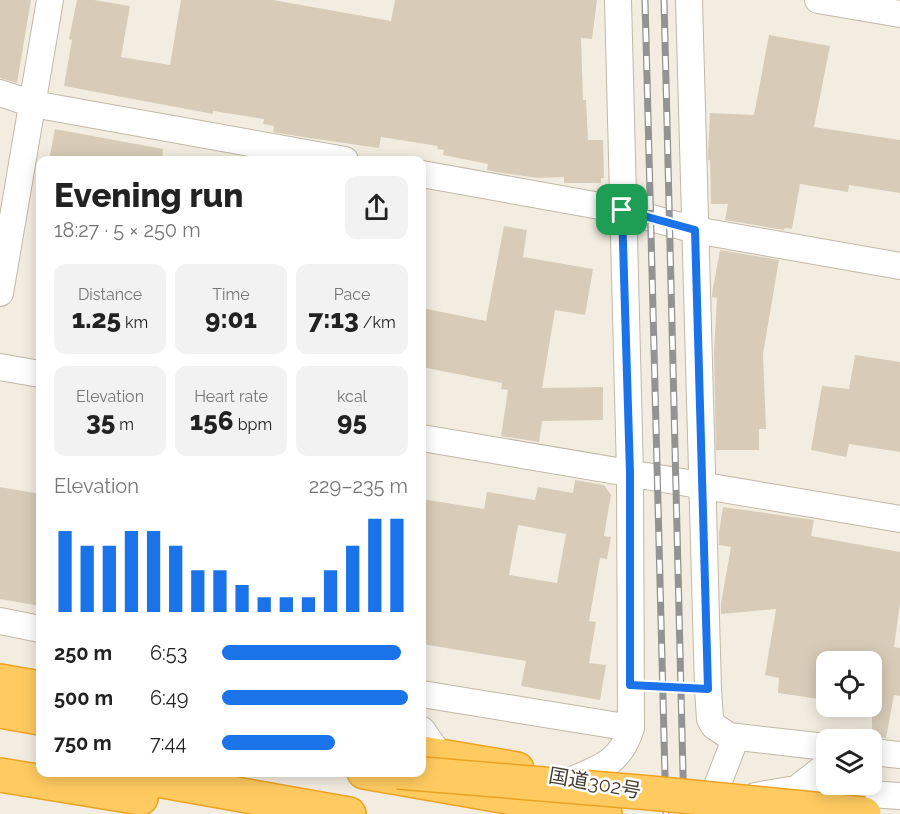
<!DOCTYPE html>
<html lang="en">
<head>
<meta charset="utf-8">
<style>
  :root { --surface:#fff; --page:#f2f2f2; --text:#222; --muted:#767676; --accent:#1a73e8 }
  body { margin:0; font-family:Raleway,"Noto Sans JP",sans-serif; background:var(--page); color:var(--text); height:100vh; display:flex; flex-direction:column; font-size:22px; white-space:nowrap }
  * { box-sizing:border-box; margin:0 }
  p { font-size:20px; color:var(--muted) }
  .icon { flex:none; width:33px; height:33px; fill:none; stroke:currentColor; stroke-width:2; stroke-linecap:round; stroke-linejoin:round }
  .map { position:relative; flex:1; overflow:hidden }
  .sheet { position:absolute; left:36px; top:156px; width:390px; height:621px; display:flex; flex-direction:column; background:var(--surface); border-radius:12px; box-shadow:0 3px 15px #0003 }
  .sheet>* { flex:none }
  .buttons { position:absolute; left:816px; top:651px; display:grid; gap:12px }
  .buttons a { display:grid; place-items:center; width:66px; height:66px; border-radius:12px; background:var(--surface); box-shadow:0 3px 15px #0003; font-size:30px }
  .pin { position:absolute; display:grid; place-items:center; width:51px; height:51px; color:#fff; margin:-26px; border-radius:12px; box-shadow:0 3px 9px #0006 }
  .round { display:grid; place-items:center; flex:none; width:63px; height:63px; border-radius:12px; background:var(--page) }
  .headline { display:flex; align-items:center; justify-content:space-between; height:102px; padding:0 18px }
  h1 { font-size:33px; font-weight:800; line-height:45px }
  .stats { display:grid; grid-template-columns:repeat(3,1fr); gap:9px; height:102px; padding:6px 18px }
  .stats div { display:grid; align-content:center; border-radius:12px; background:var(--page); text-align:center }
  .stats b { font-size:26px; font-weight:800 }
  .stats small { font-size:16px; font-weight:400 }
  .stats p { font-size:16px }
  .chart { height:168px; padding:12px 18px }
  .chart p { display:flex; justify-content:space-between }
  .chart svg { width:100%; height:108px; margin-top:6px; stroke:var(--accent); stroke-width:6 }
  ul { padding:0 18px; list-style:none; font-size:20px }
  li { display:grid; grid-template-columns:96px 72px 1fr; align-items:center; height:45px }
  li i { height:15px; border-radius:8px; background:var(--accent) }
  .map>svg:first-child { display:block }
  .building { fill:#d8ccb8; fill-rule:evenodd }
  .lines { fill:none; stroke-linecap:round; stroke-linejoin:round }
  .street-casing { stroke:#c1b8a6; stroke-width:28 }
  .highway-casing { stroke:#eda321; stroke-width:36 }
  .path { stroke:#c2b293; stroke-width:4; stroke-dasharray:3 3; stroke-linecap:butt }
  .street { stroke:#fff; stroke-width:26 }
  .highway { stroke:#ffcb60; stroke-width:33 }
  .rail-casing { stroke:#939393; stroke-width:7 }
  .rail { stroke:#fff; stroke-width:4.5; stroke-dasharray:14; stroke-linecap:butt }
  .highway-bridge-casing { stroke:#eda321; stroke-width:36; stroke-linecap:butt }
  .highway-bridge { stroke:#ffcb60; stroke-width:33 }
  .route-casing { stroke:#fff; stroke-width:12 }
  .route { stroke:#1a73e8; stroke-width:8 }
  .labels { text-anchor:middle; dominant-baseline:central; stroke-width:5; stroke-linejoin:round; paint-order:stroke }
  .street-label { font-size:20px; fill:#443d31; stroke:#fff }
</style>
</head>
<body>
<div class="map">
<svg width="900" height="814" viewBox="0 0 900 814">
  <rect width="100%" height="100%" fill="#f3ede1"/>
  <path class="building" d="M 0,0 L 31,0 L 17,83 L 0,78 Z
    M 77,0 L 94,0 L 130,6 L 121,57 L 170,65 L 181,0 L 273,0 L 391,21 L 395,0 L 597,0 L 592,39 L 581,38 L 583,100 L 586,100 L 588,140 L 603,140 L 604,178 L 601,178 L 601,183 L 564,183 L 564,177 L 538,178 L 496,172 L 487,170 L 488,164 L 443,155 L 444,150 L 437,149 L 438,146 L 381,137 L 379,148 L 309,138 L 273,132 L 274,126 L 263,124 L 264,119 L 213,111 L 213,114 L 64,86 L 72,40 L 69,39 Z
    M 769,35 L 830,46 L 814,127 L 900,140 L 900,193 L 849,185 L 848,192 L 800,184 L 792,229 L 785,228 L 784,230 L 725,220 L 728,204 L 711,204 L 710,160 L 708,160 L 708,151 L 710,113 L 754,115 Z
    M 55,129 L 163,149 L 162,160 L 49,160 Z
    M 504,226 L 527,230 L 523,257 L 593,269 L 585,315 L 555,310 L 542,388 L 603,387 L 603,420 L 542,421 L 539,442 L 501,436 L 508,390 L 501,389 L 502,383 L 422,367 L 422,308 L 486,321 Z
    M 720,250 L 779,260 L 763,354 L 766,429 L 759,429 L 759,450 L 716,450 L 714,353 L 717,298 L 712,297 L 712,294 Z
    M 855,355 L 900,362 L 900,452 L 849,444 L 846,457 L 811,450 L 822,386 L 849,389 Z
    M 575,480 L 604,485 L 611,495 L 604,536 L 611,537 L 607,559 L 600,558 L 589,621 L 596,622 L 589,663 L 606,665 L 600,700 L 521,686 L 526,661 L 422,644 L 422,499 L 484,509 L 487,492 L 535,500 L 538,487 L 573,493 ZM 518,525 L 566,534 L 557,583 L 509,575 Z
    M 0,487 L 40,494 L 40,606 L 0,599 Z
    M 723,507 L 814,520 L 811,536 L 900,552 L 900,604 L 894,647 L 900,648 L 900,696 L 894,695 L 886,738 L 872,737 L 872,662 L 826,662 L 826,700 L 778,693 L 779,678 L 765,675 L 776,609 L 721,614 L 721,603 L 731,547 L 719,545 L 719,532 Z"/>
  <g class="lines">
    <defs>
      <path id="street" d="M 689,0 L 708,689 L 710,719 L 714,726 L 729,736 L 826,747
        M 818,0 L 900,14
        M 0,93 L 33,104 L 345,160
        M 422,174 L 622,210 L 695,230 L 900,266
        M 0,293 L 50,0
        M 0,367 L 40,374
        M 422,438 L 900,519
        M 0,621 L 40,629
        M 422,694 L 631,728
        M 422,730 L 440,756
        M 872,752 L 900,755
        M 574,779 C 603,767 621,761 631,728 L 630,473 L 618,0
        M 796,789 L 826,766
        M 755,796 L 796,789 L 900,796
        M 710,804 L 736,737"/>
      <path id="highway" d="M 0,681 L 40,688
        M 0,711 L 40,718
        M 422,753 L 517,769
        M 112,772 L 349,814
        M 364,772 L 605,814
        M 0,775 L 141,798"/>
    </defs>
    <use href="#street" class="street-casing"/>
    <use href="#highway" class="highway-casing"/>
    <path class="path" d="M 658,687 L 680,688"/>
    <use href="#street" class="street"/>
    <use href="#highway" class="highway"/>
    <defs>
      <path id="rail" d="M 645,0 L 666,814
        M 664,0 L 684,814"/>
    </defs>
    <use href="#rail" class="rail-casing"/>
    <use href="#rail" class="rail"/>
    <defs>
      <path id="highway-bridge" d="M 398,772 L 651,793 L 864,814"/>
    </defs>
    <use href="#highway-bridge" class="highway-bridge-casing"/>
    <use href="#highway-bridge" class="highway-bridge"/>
  </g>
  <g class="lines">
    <defs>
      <path id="route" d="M 622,210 L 695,230 L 708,689 L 630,685 L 630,473 Z"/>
    </defs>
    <use href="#route" class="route-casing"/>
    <use href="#route" class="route"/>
  </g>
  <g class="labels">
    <g class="street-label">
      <text transform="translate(595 783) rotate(10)">国道302号</text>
    </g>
  </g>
</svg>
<div class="buttons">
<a><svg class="icon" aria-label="locate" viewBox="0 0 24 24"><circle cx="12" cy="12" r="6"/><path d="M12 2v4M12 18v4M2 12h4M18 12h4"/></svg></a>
<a><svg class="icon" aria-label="layers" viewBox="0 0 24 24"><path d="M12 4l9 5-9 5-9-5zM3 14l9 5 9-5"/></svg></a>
</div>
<div class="pin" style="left:622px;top:210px;background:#1e9e55"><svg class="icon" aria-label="arrive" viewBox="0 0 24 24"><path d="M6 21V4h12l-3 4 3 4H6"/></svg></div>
<section class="sheet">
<div class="headline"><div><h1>Evening run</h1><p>18:27 · 5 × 250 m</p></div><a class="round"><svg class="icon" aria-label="share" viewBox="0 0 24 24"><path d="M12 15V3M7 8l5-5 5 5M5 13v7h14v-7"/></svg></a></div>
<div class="stats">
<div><p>Distance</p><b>1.25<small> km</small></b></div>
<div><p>Time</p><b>9:01</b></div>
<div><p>Pace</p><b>7:13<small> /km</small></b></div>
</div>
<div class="stats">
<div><p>Elevation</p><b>35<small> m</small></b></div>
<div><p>Heart rate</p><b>156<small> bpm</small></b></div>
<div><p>kcal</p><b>95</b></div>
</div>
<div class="chart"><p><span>Elevation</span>229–235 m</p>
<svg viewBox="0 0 160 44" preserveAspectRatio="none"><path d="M5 44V11M15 44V17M25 44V17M35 44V11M45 44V11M55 44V17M65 44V27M75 44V27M85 44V33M95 44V38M105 44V38M115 44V38M125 44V27M135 44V17M145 44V6M155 44V6"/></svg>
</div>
<ul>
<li><b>250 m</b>6:53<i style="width:96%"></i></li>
<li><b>500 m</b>6:49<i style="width:100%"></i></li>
<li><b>750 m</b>7:44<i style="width:61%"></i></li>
</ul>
</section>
</div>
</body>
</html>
